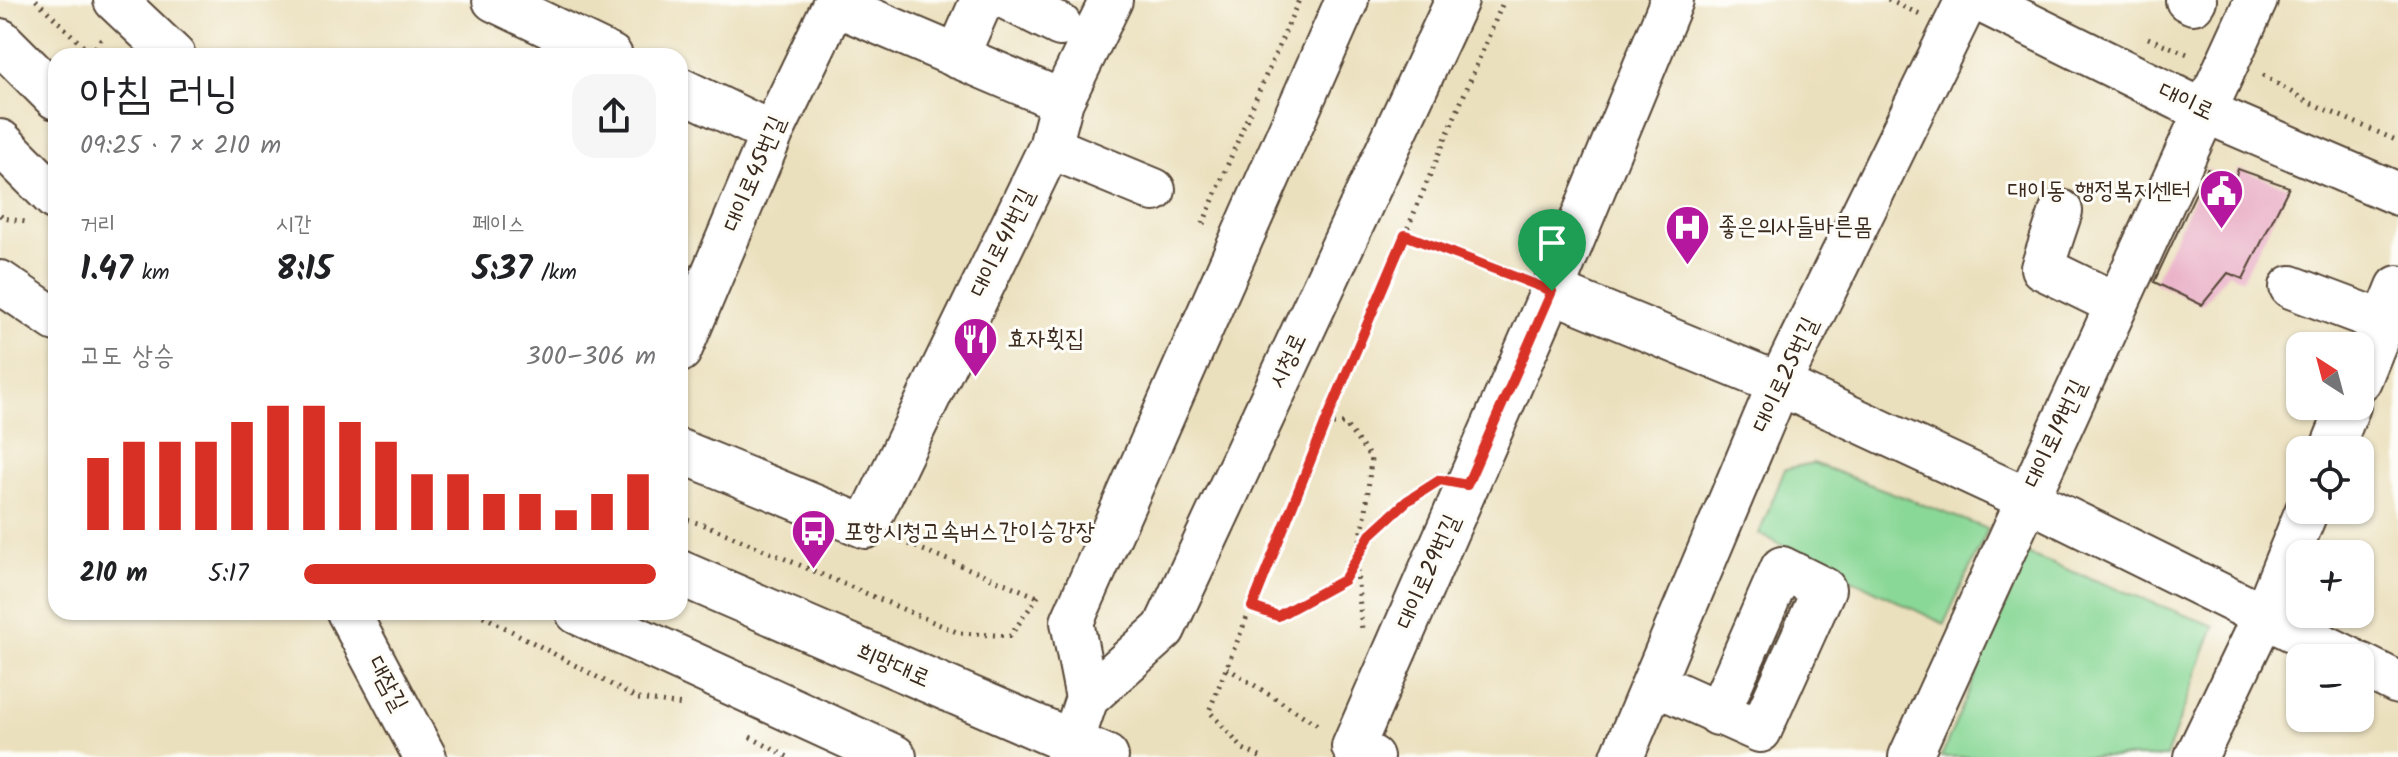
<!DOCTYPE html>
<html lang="ko">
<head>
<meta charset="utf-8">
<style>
  :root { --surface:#fff; --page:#f6f6f6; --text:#202124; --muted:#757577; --accent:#d93025 }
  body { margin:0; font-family:Kalam,"Poor Story",sans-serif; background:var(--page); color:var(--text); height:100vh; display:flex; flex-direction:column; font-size:30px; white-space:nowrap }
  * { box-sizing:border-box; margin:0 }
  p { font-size:26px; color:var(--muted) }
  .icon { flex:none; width:44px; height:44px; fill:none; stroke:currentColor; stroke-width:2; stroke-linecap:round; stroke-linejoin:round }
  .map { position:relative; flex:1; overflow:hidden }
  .sheet { position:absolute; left:48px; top:48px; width:640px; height:572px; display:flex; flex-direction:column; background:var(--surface); border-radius:24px; box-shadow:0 2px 6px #0004 }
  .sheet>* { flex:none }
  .needle { width:52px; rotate:324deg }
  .tools { position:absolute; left:2286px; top:332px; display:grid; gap:16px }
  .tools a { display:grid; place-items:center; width:88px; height:88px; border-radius:16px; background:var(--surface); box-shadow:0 2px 6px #0004; font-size:40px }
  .pin { position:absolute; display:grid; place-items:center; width:68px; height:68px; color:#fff; margin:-82px -34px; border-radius:50% 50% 50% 0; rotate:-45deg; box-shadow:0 0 8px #0007 }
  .pin .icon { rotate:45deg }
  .round { display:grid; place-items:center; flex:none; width:84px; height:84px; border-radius:24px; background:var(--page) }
  .summary { display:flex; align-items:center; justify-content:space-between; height:136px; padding:0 32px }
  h1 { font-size:44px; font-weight:600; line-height:60px }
  .stats { display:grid; grid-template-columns:repeat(3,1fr); gap:12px; height:136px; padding:8px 32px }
  .stats div { display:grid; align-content:center }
  .stats b { font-size:34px; font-weight:600 }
  .stats small { font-size:22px; font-weight:400 }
  .stats p { font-size:22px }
  .chart { height:224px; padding:16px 32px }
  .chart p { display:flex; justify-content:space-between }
  .chart svg { width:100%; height:144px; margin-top:8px; stroke:var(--accent); stroke-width:6 }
  ul { padding:0 32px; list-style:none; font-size:26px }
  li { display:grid; grid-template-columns:128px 96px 1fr; align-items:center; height:60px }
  li i { height:20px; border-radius:10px; background:var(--accent) }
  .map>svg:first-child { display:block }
  .green { fill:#8ad897; stroke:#62815a; stroke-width:2 }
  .building { fill:#e9aec6 }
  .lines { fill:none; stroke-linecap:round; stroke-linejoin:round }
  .minor-casing { stroke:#554536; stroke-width:46 }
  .major-casing { stroke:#554536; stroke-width:48 }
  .path { stroke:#554536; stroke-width:5; stroke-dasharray:2 6; stroke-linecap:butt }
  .minor { stroke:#fff; stroke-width:42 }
  .major { stroke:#fff; stroke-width:44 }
  .route-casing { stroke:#fff; stroke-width:16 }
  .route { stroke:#d93025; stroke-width:10 }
  .labels { text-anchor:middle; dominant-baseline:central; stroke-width:6; stroke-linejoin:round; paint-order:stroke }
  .street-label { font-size:24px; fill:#3b2a1e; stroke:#fdfcf7 }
  .poi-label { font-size:24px; fill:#3b2a1e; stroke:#fdfcf7; text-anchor:start }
</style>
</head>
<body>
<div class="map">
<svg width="2398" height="757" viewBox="0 0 2398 757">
  <rect width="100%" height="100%" fill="#fdfcf7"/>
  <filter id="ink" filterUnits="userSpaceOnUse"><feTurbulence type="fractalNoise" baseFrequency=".0125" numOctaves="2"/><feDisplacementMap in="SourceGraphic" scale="16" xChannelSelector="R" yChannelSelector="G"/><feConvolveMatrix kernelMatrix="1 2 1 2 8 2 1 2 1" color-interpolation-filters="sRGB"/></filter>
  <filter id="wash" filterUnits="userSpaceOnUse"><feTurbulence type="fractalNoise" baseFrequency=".006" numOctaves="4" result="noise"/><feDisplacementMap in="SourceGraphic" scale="32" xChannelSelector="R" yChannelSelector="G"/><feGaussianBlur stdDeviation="1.8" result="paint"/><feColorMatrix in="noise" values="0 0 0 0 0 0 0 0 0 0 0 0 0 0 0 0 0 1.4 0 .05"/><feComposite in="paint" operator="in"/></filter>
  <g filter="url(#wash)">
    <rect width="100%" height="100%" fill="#ebe0bd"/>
    <path class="green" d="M 1813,463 L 1988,529 L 1944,624 L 1759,534 L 1785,469 Z
      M 2027,554 L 2214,626 L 2166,757 L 1941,757 Z"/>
    <g id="blocks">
      <path class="building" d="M 2207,169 L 2234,182 L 2238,169 L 2289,187 L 2243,279 L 2228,273 L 2202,305 L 2154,282 Z"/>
    </g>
  </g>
  <g filter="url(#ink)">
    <use href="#blocks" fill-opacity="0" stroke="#554536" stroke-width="2"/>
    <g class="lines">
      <defs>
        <path id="minor" d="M 115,0 L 174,56
          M 494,0 L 611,56
          M 1010,0 L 1060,25
          M 1979,0 L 2204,111 L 2398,194
          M 2187,0 L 2193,3 L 2195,0
          M 834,4 L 1062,101
          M 957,57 L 982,0
          M 680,89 L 772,133
          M 1050,147 L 1154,190
          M 2061,211 L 2042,268 L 2116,304
          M 0,282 L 56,320
          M 2291,287 L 2384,322
          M 1552,291 L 1779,384 L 2027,499 L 2349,658
          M 680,351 L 772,133 L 836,0
          M 2360,380 L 2398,287
          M 2331,450 L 2349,406
          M 680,451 L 866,527 L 1050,147 L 1062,101 L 1111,0
          M 348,612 L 425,757
          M 2360,664 L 2398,683
          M 1653,683 L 1760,731 L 1824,589 L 1782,568 L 1718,714
          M 1087,698 L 1164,629 L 1457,0
          M 1067,757 L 1087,698 L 1072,622 L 1347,0
          M 1372,757 L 1353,747 L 1552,291 L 1672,0
          M 1622,757 L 1779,384 L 1967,0
          M 1910,757 L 2256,0
          M 2196,757 L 2264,615 L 2307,510"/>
        <path id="major" d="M 0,41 L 56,97
          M 0,142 L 56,198
          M 680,573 L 1106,757
          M 578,612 L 894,757"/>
      </defs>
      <use href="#minor" class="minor-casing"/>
      <use href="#major" class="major-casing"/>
      <path class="path" d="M 36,0 L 93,56
        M 1888,0 L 1920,14
        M 2148,38 L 2190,55
        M 91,54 L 101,39
        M 2263,75 L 2306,101 L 2398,141
        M 0,215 L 3,218 L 26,222
        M 1203,224 L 1243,128 L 1299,0
        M 1405,235 L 1520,279
        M 1325,424 L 1345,424 L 1371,458 L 1366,512 L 1356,560 L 1362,630
        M 680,518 L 708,526 L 959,633 L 1010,636 L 1041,592
        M 901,541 L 1038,597
        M 1360,553 C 1375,527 1398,506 1423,490
        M 1252,607 L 1278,616 L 1344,580 L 1355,562
        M 476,612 L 638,699 L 684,705
        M 1227,668 L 1321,727
        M 750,737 L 788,757
        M 1260,757 L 1243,749 L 1209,711 L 1325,424 L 1504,0"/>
      <use href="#minor" class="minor"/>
      <use href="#major" class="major"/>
    </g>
  </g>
  <g class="lines" filter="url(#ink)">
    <defs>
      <path id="route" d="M 1405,235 L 1552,291 L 1467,485 L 1440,480 L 1407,501 L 1370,535 L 1344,580 L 1278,616 L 1252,607 L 1325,424 Z"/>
    </defs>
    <use href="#route" class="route-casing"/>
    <use href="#route" class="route"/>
  </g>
  <defs>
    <symbol id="civic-pin" viewBox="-11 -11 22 30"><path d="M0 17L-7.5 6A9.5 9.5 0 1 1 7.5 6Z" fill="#b5179e" stroke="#fdfcf7"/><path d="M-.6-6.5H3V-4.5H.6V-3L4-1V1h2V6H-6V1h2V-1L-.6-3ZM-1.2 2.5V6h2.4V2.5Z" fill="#fff"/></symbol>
    <symbol id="hospital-pin" viewBox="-11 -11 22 30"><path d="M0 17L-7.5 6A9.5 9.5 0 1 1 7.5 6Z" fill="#b5179e" stroke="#fdfcf7"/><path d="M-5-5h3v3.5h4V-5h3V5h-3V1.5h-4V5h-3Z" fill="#fff"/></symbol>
    <symbol id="restaurant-pin" viewBox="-11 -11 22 30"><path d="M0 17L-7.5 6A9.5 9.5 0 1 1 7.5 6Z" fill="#b5179e" stroke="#fdfcf7"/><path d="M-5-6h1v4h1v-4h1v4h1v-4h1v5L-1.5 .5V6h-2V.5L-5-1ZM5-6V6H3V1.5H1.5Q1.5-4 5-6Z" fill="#fff"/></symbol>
    <symbol id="bus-pin" viewBox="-11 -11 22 30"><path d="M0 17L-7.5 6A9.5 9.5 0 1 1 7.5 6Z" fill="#b5179e" stroke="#fdfcf7"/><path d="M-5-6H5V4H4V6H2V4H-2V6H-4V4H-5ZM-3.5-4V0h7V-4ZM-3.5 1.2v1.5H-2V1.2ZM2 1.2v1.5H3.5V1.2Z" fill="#fff"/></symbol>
  </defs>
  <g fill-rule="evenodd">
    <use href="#civic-pin" x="2196" y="166" width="51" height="69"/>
    <use href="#hospital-pin" x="1662" y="202" width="51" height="69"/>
    <use href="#restaurant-pin" x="950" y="314" width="51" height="69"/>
    <use href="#bus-pin" x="788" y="506" width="51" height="69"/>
  </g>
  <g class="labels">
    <g class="street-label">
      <text transform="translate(2186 102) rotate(25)">대이로</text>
      <text transform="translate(755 174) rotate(-67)">대이로45번길</text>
      <text transform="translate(1003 243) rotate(-64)">대이로41번길</text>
      <text transform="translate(1288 361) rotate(-65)">시청로</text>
      <text transform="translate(1786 375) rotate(-65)">대이로25번길</text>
      <text transform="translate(2056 434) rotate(-65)">대이로19번길</text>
      <text transform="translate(1429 572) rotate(-66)">대이로29번길</text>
      <text transform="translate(893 666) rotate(23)">희망대로</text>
      <text transform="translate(387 684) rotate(62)">대잠길</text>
    </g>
    <g class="poi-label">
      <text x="2191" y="191" text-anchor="end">대이동 행정복지센터</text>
      <text x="1718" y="227">좋은의사들바른몸</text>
      <text x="1007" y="339">효자횟집</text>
      <text x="844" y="532">포항시청고속버스간이승강장</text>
    </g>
  </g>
</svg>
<div class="tools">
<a><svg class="needle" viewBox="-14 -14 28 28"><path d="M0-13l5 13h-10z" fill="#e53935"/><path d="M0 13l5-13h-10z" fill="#757577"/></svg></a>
<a><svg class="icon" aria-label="locate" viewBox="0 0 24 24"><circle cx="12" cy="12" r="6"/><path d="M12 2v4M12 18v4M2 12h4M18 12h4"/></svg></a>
<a>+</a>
<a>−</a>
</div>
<div class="pin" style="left:1552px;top:291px;background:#1e9e55"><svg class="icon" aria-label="arrive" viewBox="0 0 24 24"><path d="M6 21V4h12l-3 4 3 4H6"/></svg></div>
<section class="sheet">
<div class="summary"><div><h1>아침 러닝</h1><p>09:25 · 7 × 210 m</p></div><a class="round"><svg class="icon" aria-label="share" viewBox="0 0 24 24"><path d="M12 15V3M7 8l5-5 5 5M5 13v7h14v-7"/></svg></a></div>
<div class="stats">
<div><p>거리</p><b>1.47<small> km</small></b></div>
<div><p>시간</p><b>8:15</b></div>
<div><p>페이스</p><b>5:37<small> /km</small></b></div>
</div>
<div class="chart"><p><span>고도 상승</span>300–306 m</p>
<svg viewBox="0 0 160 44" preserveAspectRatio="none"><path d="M5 44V22M15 44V17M25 44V17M35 44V17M45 44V11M55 44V6M65 44V6M75 44V11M85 44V17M95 44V27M105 44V27M115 44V33M125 44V33M135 44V38M145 44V33M155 44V27"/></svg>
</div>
<ul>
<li><b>210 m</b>5:17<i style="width:100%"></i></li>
</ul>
</section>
</div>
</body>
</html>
